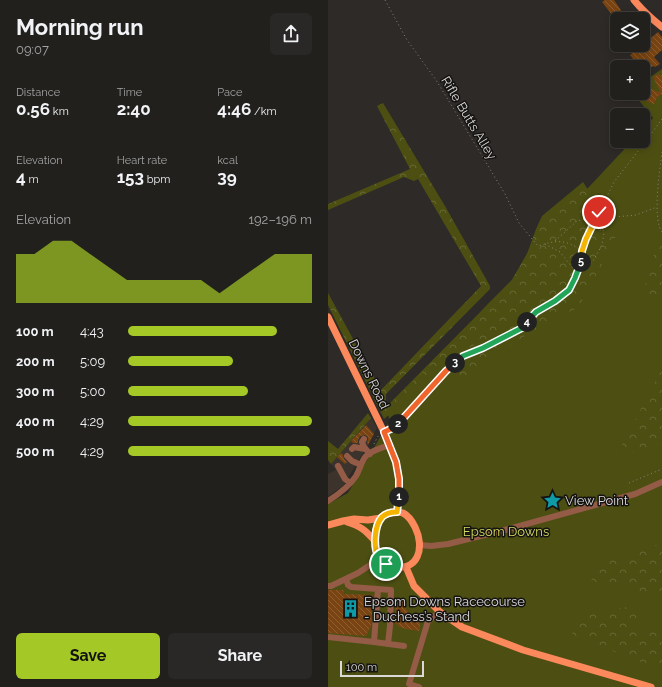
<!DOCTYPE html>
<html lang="en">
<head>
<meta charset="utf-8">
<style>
  :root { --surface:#22201d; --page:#2a2826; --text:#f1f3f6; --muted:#a2a3a4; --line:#3f3e3b; --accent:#a4c825 }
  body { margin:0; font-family:Raleway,sans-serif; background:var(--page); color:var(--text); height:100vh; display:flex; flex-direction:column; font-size:15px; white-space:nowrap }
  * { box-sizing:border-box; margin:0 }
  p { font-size:13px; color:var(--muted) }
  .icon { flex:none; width:22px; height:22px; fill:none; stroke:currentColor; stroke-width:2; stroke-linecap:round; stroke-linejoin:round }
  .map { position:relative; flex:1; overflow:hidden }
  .panel { display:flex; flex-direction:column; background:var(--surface); width:328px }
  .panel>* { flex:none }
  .tools { position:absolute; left:282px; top:12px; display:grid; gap:8px }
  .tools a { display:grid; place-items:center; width:40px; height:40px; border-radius:6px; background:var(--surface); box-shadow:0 2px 10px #0003,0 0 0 1px var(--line); font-size:20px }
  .scale { position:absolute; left:12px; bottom:10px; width:84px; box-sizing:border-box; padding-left:4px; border:2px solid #dbd9d7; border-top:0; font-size:11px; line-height:14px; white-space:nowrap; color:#dbd9d7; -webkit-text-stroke:3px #141312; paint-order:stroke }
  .pin { position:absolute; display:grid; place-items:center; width:34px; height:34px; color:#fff; margin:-17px; border:2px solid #fff; border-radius:50%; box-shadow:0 1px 4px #0007 }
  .km { position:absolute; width:20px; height:20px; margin:-10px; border-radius:50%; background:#222; color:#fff; font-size:11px; line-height:20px; text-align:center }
  .round { display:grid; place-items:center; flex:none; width:42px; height:42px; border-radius:6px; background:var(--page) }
  .headline { display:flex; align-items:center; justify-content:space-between; height:68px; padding:0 16px }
  h1 { font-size:22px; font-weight:700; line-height:30px }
  .stats { display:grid; grid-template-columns:repeat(3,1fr); gap:6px; height:68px; padding:4px 16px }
  .stats div { display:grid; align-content:center }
  .stats b { font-size:17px; font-weight:700 }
  .stats small { font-size:11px; font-weight:400 }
  .stats p { font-size:11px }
  .chart { height:112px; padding:8px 16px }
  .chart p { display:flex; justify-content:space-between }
  .chart svg { width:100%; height:72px; margin-top:4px; fill:var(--accent); opacity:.7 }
  .cta { display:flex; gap:8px; margin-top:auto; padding:8px 16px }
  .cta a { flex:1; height:46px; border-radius:6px; background:var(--accent); color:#111; font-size:16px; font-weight:700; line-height:46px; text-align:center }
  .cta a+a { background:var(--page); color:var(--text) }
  ul { padding:0 16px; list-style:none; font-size:13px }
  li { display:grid; grid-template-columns:64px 48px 1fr; align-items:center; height:30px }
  li i { height:10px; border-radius:5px; background:var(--accent) }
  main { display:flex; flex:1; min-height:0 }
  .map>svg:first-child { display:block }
  .built { fill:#3b332c }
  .green { fill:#4d4f12 }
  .forest { fill:url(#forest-crowns) }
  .building { fill:url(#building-back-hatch) }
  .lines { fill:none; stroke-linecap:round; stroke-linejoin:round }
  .path { stroke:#84827f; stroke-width:1; stroke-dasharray:1 3; stroke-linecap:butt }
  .minor { stroke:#945c47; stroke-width:6 }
  .major { stroke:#fc895c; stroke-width:7 }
  .split-1-casing { stroke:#fff; stroke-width:8 }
  .split-2-casing { stroke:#fff; stroke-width:8 }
  .split-3-casing { stroke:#fff; stroke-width:8 }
  .split-4-casing { stroke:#fff; stroke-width:8 }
  .split-5-casing { stroke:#fff; stroke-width:8 }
  .split-6-casing { stroke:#fff; stroke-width:8 }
  .split-1 { stroke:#f5b400; stroke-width:5 }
  .split-2 { stroke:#f0652b; stroke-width:5 }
  .split-3 { stroke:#f0652b; stroke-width:5 }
  .split-4 { stroke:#22a559; stroke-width:5 }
  .split-5 { stroke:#22a559; stroke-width:5 }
  .split-6 { stroke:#f5b400; stroke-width:5 }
  .labels { text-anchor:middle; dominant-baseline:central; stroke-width:3; stroke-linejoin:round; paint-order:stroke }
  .street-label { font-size:13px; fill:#dbd9d7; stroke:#141312 }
  .poi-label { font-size:13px; fill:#dbd9d7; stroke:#141312; text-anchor:start }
  .park-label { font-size:13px; fill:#d5db5d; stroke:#141312 }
</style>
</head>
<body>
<main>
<section class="panel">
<div class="headline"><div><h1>Morning run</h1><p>09:07</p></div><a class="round"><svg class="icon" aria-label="share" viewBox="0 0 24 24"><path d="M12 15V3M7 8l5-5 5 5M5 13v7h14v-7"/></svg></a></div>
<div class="stats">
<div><p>Distance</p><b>0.56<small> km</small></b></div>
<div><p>Time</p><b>2:40</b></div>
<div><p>Pace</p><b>4:46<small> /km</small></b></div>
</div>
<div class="stats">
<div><p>Elevation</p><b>4<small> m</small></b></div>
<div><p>Heart rate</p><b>153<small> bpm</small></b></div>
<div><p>kcal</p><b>39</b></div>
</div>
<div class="chart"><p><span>Elevation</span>192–196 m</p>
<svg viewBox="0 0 160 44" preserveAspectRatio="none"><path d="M0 44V14L10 14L20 6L30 6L40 14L50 22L60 30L70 30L80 30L90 30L100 30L110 38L120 30L130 22L140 14L150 14L160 14V44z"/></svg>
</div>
<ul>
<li><b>100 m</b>4:43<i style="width:81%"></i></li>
<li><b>200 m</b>5:09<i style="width:57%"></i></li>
<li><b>300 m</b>5:00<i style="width:65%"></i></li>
<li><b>400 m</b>4:29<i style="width:100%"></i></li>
<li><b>500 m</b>4:29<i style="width:99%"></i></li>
</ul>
<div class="cta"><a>Save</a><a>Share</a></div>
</section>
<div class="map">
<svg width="334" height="687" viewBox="0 0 334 687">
  <defs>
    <pattern id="forest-crowns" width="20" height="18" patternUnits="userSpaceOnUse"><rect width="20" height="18" fill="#4d4f12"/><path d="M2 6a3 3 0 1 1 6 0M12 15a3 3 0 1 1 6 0" fill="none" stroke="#666834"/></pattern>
    <pattern id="building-back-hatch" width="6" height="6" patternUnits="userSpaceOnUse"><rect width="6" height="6" fill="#794411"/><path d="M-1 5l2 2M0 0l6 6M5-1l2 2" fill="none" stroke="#8b5e33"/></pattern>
  </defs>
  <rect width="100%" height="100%" fill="#2d2a27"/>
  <path class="built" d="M 43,418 L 49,428 L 40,445 L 15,486 L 0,496 L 0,474 L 8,470 L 3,464 Z"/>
  <path class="green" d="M 334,69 L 334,687 L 0,687 L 0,504 L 20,493 L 62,420 L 57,408 L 184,280 L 200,252 L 304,141 L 315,141 L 315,129 L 325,118 L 305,93 L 315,93 L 315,82 Z"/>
  <path class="forest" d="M 55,103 L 117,206 L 162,286 L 162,289 L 58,394 L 58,408 L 126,341 L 160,304 L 184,280 L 199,254 L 208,229 L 214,216 L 255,182 L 264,196 L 272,205 L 267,226 L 288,236 L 267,278 L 257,289 L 253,306 L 227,319 L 201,333 L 134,379 L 127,372 L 161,348 L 149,344 L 133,351 L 102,379 L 56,419 L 0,305 L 0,293 L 53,390 L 153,286 L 90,179 L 86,181 L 76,177 L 0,210 L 0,204 L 82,169 L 49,106 Z
    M 330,243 L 334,245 L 334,293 L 323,303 L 314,298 L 321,270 Z
    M 334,369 L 334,444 L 287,458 Z
    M 40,413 L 43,418 L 3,464 L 0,460 L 0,441 L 10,449 Z
    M 334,543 L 334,593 L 309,591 L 294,585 L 271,585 L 263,579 L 264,566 Z
    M 305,606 L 312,612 L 307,630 L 334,631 L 334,669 L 328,668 L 244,635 L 250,615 Z"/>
  <path class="building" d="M 277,0 L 286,0 L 293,10 L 285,16 L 274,2 Z
    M 330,32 L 334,37 L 334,50 L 326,57 L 332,64 L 327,67 L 325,66 L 315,73 L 315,67 L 296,67 L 306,60 L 302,55 Z
    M 331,74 L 332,76 L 334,75 L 334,94 L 329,97 L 326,104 L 318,101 L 323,89 L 333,93 L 325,77 Z
    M 38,425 L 46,434 L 40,445 L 39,443 L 40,440 L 40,437 L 37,435 L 32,436 L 30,440 L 30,443 L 25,443 L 23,441 Z
    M 13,453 L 15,455 L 16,459 L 19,462 L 17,464 L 9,457 Z
    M 0,590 L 15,590 L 16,594 L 45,595 L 43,626 L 38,636 L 0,633 Z
    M 67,598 L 78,599 L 78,609 L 84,616 L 92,616 L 92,631 L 78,629 L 72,627 L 67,623 Z"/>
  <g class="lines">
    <path class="path" d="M 57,0 L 79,40 L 108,80 L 136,126 L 177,194 L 191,223 L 210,246 C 228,240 238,239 254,251
      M 334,152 C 332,169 324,218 334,232
      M 227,241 L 249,221 L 257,219 L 267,219 L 308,215 L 329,207
      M 217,244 L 232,252 L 248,272
      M 248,277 L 265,261 L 274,245 L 276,233 L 273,225 L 271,213
      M 61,430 L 67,427 L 79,415 L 118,371 L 135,356 L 155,348 L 194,329 L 208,312 L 227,301 L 241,290 L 253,264 L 254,251 L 258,239 L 286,182 L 321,137 L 334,119
      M 46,444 L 49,438 L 51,435
      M 301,483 L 334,469"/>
    <path class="minor" d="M 36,439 L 34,442 L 36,447 L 42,454
      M 24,449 L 26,447 L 37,449
      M 19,456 L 24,461 L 33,465
      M 10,466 L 17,479 L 22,483
      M 0,501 C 11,494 21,487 28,476 C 32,469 33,462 38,456 C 44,450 54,448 61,445
      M 92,545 L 103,546 L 120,544 L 177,530 L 307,494 L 334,482
      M 18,579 L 20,585 L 23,587 L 63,590 L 62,626 L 60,644
      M 0,586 L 3,586 L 30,573 L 51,559
      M 0,637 L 46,642 L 50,589
      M 46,642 L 76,646
      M 91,687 L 81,684 L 100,621 L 112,612"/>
    <path class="major" d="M 306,0 C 314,10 324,19 334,27
      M 0,317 L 56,432 L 68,462 L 71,479 L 69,512
      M 66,512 C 68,512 72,512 75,513 C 81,516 84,521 87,527 C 97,547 91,573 63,566 C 57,564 52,561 50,555 C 45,545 46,525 54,517 C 57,514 62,513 66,512 Z
      M 19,522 C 33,526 38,531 47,541
      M 0,525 L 15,521 L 26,519 L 40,520 L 53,518
      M 78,567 L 86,586 L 112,612 L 134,627 L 195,650 L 323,687"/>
  </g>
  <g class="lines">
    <defs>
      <path id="split-1" d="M 58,564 C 55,562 52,560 51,558 C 45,548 46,526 54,517 C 58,513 64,512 69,512 L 71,497"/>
      <path id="split-2" d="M 70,424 L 67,427 L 56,432 L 68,462 L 71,479 L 71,497"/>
      <path id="split-3" d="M 70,424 L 118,371 L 127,363"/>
      <path id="split-4" d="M 127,363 L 135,356 L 155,348 L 194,328 L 199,322"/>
      <path id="split-5" d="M 199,322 L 208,312 L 227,301 L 241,290 L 247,278 L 253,262"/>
      <path id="split-6" d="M 253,262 L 254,251 L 258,239 L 271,212"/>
    </defs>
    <use href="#split-1" class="split-1-casing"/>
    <use href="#split-2" class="split-2-casing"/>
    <use href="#split-3" class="split-3-casing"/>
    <use href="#split-4" class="split-4-casing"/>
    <use href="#split-5" class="split-5-casing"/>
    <use href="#split-6" class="split-6-casing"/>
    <use href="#split-1" class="split-1"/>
    <use href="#split-2" class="split-2"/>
    <use href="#split-3" class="split-3"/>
    <use href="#split-4" class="split-4"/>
    <use href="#split-5" class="split-5"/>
    <use href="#split-6" class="split-6"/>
  </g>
  <defs>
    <symbol id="sight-bare" viewBox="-9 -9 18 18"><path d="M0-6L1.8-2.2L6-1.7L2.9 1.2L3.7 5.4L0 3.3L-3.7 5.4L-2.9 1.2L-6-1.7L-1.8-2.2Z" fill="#0f9aa8" stroke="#141312" stroke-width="2.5" paint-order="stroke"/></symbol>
    <symbol id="building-bare" viewBox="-9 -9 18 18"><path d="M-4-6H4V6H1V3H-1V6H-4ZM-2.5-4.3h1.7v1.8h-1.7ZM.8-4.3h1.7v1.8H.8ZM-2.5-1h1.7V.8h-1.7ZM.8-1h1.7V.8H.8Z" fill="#0f9aa8" stroke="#141312" stroke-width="2.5" paint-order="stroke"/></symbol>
  </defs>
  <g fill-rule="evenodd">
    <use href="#sight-bare" x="212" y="488" width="25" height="25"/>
    <use href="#building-bare" x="10" y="596" width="25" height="25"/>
  </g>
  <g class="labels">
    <g class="street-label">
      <text transform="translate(141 118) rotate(59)">Rifle Butts Alley</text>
      <text transform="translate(41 374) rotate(64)">Downs Road</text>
    </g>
    <g class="poi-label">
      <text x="237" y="500">View Point</text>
      <text x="36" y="601">Epsom Downs Racecourse<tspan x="36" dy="15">- Duchess’s Stand</tspan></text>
    </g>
    <g class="park-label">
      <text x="178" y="531">Epsom Downs</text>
    </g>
  </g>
</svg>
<div class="tools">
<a><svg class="icon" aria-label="layers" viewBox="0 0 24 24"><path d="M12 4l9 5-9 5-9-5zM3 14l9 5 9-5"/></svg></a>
<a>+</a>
<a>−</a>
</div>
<div class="scale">100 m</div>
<div class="pin" style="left:58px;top:564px;background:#1e9e55"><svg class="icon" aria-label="arrive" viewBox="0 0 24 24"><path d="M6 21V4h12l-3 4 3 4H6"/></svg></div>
<div class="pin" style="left:271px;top:212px;background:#d93025"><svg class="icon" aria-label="check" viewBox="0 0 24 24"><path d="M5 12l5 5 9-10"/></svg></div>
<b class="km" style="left:71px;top:497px">1</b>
<b class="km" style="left:70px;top:424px">2</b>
<b class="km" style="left:127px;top:363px">3</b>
<b class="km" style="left:199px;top:322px">4</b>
<b class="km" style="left:253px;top:262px">5</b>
</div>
</main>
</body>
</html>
